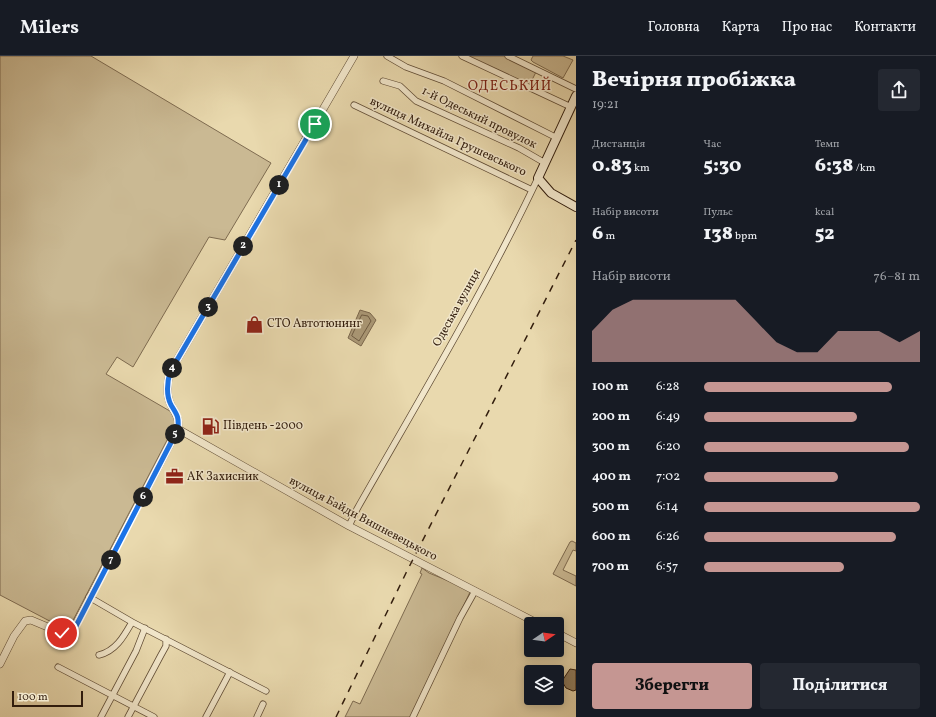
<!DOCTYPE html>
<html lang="uk">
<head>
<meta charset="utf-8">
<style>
  :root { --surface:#171b24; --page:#242831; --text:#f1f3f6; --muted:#9ea1a6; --line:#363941; --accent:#c59692 }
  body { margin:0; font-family:Vollkorn,serif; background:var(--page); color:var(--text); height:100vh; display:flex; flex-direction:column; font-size:15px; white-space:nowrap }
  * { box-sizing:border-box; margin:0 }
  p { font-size:13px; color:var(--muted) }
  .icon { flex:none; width:22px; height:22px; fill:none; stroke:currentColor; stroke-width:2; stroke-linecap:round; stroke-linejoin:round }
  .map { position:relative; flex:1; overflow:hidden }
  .drawer { display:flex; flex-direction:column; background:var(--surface); width:360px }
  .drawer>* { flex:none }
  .needle { width:26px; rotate:77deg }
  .tools { position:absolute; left:524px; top:561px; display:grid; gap:8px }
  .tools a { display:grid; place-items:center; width:40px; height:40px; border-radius:4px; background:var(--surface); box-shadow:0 2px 10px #0003; font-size:20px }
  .scale { position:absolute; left:12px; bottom:10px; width:71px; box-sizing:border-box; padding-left:4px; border:2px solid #321d0d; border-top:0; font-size:11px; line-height:14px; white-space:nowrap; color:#321d0d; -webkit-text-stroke:3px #f1e6ca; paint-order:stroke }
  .pin { position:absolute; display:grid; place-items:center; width:34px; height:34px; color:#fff; margin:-17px; border:2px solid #fff; border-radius:50%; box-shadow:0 1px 4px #0007 }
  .km { position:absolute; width:20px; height:20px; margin:-10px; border-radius:50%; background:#222; color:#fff; font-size:11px; line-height:20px; text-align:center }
  .round { display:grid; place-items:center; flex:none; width:42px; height:42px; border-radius:4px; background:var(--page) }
  .summary { display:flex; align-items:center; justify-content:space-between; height:68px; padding:0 16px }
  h1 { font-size:22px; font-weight:800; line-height:30px }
  .stats { display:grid; grid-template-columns:repeat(3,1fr); gap:6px; height:68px; padding:4px 16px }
  .stats div { display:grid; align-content:center }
  .stats b { font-size:20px; font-weight:800 }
  .stats small { font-size:11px; font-weight:400 }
  .stats p { font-size:11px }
  .chart { height:112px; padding:8px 16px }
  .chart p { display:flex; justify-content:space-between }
  .chart svg { width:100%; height:72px; margin-top:4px; fill:var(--accent); opacity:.7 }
  .button { display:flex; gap:8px; margin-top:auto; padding:8px 16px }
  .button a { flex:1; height:46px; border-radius:4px; background:var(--accent); color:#111; font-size:16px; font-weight:800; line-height:46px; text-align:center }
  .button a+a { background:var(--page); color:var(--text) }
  ul { padding:0 16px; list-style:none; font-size:13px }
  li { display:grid; grid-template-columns:64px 48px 1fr; align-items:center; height:30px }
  li i { height:10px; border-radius:5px; background:var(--accent) }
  header { display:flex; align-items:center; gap:24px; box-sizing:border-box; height:56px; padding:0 20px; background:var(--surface); border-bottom:1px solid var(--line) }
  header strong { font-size:19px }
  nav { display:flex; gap:22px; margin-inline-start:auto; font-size:14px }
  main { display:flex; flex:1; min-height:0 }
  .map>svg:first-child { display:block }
  .green { fill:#cab993; stroke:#7e6b50 }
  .water { fill:#ab9977; stroke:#7b674d }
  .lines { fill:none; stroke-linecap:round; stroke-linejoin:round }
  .shore { stroke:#6e5b42; stroke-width:1 }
  .building { fill:#917f61; stroke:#321d0d }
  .minor-casing { stroke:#604c35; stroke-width:7 }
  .tertiary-casing { stroke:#604c35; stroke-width:8 }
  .secondary-casing { stroke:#321d0d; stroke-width:10 }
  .minor { stroke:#f1e6ca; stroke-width:5.5 }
  .tertiary { stroke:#f1e6ca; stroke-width:7 }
  .secondary { stroke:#f1e6ca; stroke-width:8 }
  .rail { stroke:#321d0d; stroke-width:1.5; stroke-dasharray:7 7; stroke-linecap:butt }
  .route-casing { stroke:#fff; stroke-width:8 }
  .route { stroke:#1a73e8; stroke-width:5 }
  .labels { text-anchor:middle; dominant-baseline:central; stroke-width:3; stroke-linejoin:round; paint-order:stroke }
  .street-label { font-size:12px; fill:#321d0d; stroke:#f1e6ca }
  .poi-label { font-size:12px; fill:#321d0d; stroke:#f1e6ca; text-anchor:start }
  .quarter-label { font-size:14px; letter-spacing:1px; fill:#7a1f14; stroke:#f1e6ca }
</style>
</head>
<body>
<header>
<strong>Milers</strong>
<nav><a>Головна</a><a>Карта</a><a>Про нас</a><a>Контакти</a></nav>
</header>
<main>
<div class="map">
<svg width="576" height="661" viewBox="0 0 576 661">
  <rect width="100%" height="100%" fill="#e9d9ae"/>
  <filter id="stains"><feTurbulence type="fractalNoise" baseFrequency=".005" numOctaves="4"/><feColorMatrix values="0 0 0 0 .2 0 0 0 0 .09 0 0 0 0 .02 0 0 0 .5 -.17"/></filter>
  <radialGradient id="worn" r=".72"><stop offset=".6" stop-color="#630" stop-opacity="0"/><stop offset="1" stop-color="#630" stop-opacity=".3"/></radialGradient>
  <path class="green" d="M 0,0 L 91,0 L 271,107 L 225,184 L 209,181 L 133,311 L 117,301 L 106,318 L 175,358 L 176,367 L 70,570 L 63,572 L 0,539 Z
    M 465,0 L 505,0 L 536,16 L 529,30 Z
    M 533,0 L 563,0 L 573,4 L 563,22 L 533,6 L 531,4 Z
    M 572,485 L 576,487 L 576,495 L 573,494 L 563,514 L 576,520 L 576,530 L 553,518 L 570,486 Z
    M 422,512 L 429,517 L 468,533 L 470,536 L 412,661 L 345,661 L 353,645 L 360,648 L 422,518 L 420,517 Z"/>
  <path class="water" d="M 360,254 L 370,257 L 376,264 L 361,290 L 348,282 Z"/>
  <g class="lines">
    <path class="shore" d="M 362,259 L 368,260 L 371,265 L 359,285 L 352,280 Z"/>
  </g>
  <path class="building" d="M 570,613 L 576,614 L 576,634 L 573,635 L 566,632 L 563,627 L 557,639 L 557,622 L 562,625 Z"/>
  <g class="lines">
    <defs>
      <path id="minor" d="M 387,0 L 406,11 L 444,25 L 557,82
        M 462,0 L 571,51
        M 508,0 L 576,33
        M 383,25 L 400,30 L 416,45 L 519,92 L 545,107
        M 354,49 L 532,134
        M 349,470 L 357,453 C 419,344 484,236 538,122
        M 89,541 L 132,566 L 266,635
        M 99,599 C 116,595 124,580 132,566
        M 58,611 L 154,661
        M 101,661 L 136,595 L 145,572
        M 128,661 L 161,599 L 166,590 L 166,583
        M 206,661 L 230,616
        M 257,661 L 263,648
        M 413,661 L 460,562 L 475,535"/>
      <path id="tertiary" d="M 178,373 L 349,470 L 539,568
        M 557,577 L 576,587
        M 0,608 L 14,580 L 25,565 L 31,564 L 62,577 L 70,577 L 75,570 L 178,373 C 179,360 176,359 171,349 C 166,339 167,327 170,316 L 354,0"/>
      <path id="secondary" d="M 576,40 L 538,122 L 551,137 L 576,151"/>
    </defs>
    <use href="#minor" class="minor-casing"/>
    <use href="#tertiary" class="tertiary-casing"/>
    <use href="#secondary" class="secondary-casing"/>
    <use href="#minor" class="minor"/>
    <use href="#tertiary" class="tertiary"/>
    <use href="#secondary" class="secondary"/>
    <path class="rail" d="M 336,661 L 406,517 L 576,184"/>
  </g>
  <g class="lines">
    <defs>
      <path id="route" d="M 62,577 L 70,576 L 76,570 L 178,373 C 179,360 177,359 171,349 C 166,339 167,327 170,316 L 315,68"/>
    </defs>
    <use href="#route" class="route-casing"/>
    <use href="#route" class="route"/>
  </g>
  <defs>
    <symbol id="shop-bare" viewBox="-9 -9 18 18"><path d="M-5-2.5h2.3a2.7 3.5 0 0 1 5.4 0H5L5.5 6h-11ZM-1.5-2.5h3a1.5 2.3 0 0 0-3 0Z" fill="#8f2418" stroke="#f1e6ca" stroke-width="2.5" paint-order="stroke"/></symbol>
    <symbol id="fuel-bare" viewBox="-9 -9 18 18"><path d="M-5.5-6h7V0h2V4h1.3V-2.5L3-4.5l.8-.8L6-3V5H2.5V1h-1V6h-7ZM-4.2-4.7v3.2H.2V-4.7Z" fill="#8f2418" stroke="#f1e6ca" stroke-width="2.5" paint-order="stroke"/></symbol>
    <symbol id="office-bare" viewBox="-9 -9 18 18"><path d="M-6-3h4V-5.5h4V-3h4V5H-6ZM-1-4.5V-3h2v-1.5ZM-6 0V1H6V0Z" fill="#8f2418" stroke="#f1e6ca" stroke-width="2.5" paint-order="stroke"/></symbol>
  </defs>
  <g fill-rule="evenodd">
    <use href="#shop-bare" x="242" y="256" width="25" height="25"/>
    <use href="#fuel-bare" x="198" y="358" width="25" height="25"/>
    <use href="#office-bare" x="162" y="408" width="25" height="25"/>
  </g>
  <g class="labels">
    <g class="street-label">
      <text transform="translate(479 62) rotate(26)">1-й Одеський провулок</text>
      <text transform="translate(448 81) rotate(25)">вулиця Михайла Грушевського</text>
      <text transform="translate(457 252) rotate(-61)">Одеська вулиця</text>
      <text transform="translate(363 463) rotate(28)">вулиця Байди Вишневецького</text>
    </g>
    <g class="poi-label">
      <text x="267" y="268">СТО Автотюнинг</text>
      <text x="223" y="370">Південь -2000</text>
      <text x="187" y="421">АК Захисник</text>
    </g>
    <g class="quarter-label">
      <text x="510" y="30">ОДЕСЬКИЙ</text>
    </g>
  </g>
  <rect width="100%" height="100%" filter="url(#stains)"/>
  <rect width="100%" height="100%" fill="url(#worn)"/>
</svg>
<div class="tools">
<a><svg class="needle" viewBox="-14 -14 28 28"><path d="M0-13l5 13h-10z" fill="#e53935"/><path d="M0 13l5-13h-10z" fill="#9ea1a6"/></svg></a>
<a><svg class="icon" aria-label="layers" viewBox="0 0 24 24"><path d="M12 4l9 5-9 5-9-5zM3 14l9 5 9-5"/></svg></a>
</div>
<div class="scale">100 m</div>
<div class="pin" style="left:315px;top:68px;background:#1e9e55"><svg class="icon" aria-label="arrive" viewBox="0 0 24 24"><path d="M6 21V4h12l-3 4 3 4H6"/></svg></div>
<div class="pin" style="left:62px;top:577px;background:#d93025"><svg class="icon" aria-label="check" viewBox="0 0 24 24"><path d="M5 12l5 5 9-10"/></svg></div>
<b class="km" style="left:279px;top:129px">1</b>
<b class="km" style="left:243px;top:190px">2</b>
<b class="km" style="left:208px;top:251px">3</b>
<b class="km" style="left:172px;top:312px">4</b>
<b class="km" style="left:175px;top:378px">5</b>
<b class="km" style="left:143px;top:441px">6</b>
<b class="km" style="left:111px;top:504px">7</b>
</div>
<section class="drawer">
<div class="summary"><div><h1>Вечірня пробіжка</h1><p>19:21</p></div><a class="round"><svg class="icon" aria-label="share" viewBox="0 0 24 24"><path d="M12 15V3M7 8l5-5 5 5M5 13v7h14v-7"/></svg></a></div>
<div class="stats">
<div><p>Дистанція</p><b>0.83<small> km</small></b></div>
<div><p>Час</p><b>5:30</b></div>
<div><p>Темп</p><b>6:38<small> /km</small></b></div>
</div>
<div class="stats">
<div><p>Набір висоти</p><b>6<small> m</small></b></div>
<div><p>Пульс</p><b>138<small> bpm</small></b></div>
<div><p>kcal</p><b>52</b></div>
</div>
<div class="chart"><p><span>Набір висоти</span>76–81 m</p>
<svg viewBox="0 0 160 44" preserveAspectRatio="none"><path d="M0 44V25L10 12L20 6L30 6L40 6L50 6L60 6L70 6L80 19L90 32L100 38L110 38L120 25L130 25L140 25L150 32L160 25V44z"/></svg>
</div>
<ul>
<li><b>100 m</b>6:28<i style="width:87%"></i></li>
<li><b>200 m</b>6:49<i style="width:71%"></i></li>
<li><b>300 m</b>6:20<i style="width:95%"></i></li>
<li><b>400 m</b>7:02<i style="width:62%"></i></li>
<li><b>500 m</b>6:14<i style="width:100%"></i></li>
<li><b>600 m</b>6:26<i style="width:89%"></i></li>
<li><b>700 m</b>6:57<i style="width:65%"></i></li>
</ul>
<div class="button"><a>Зберегти</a><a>Поділитися</a></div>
</section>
</main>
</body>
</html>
